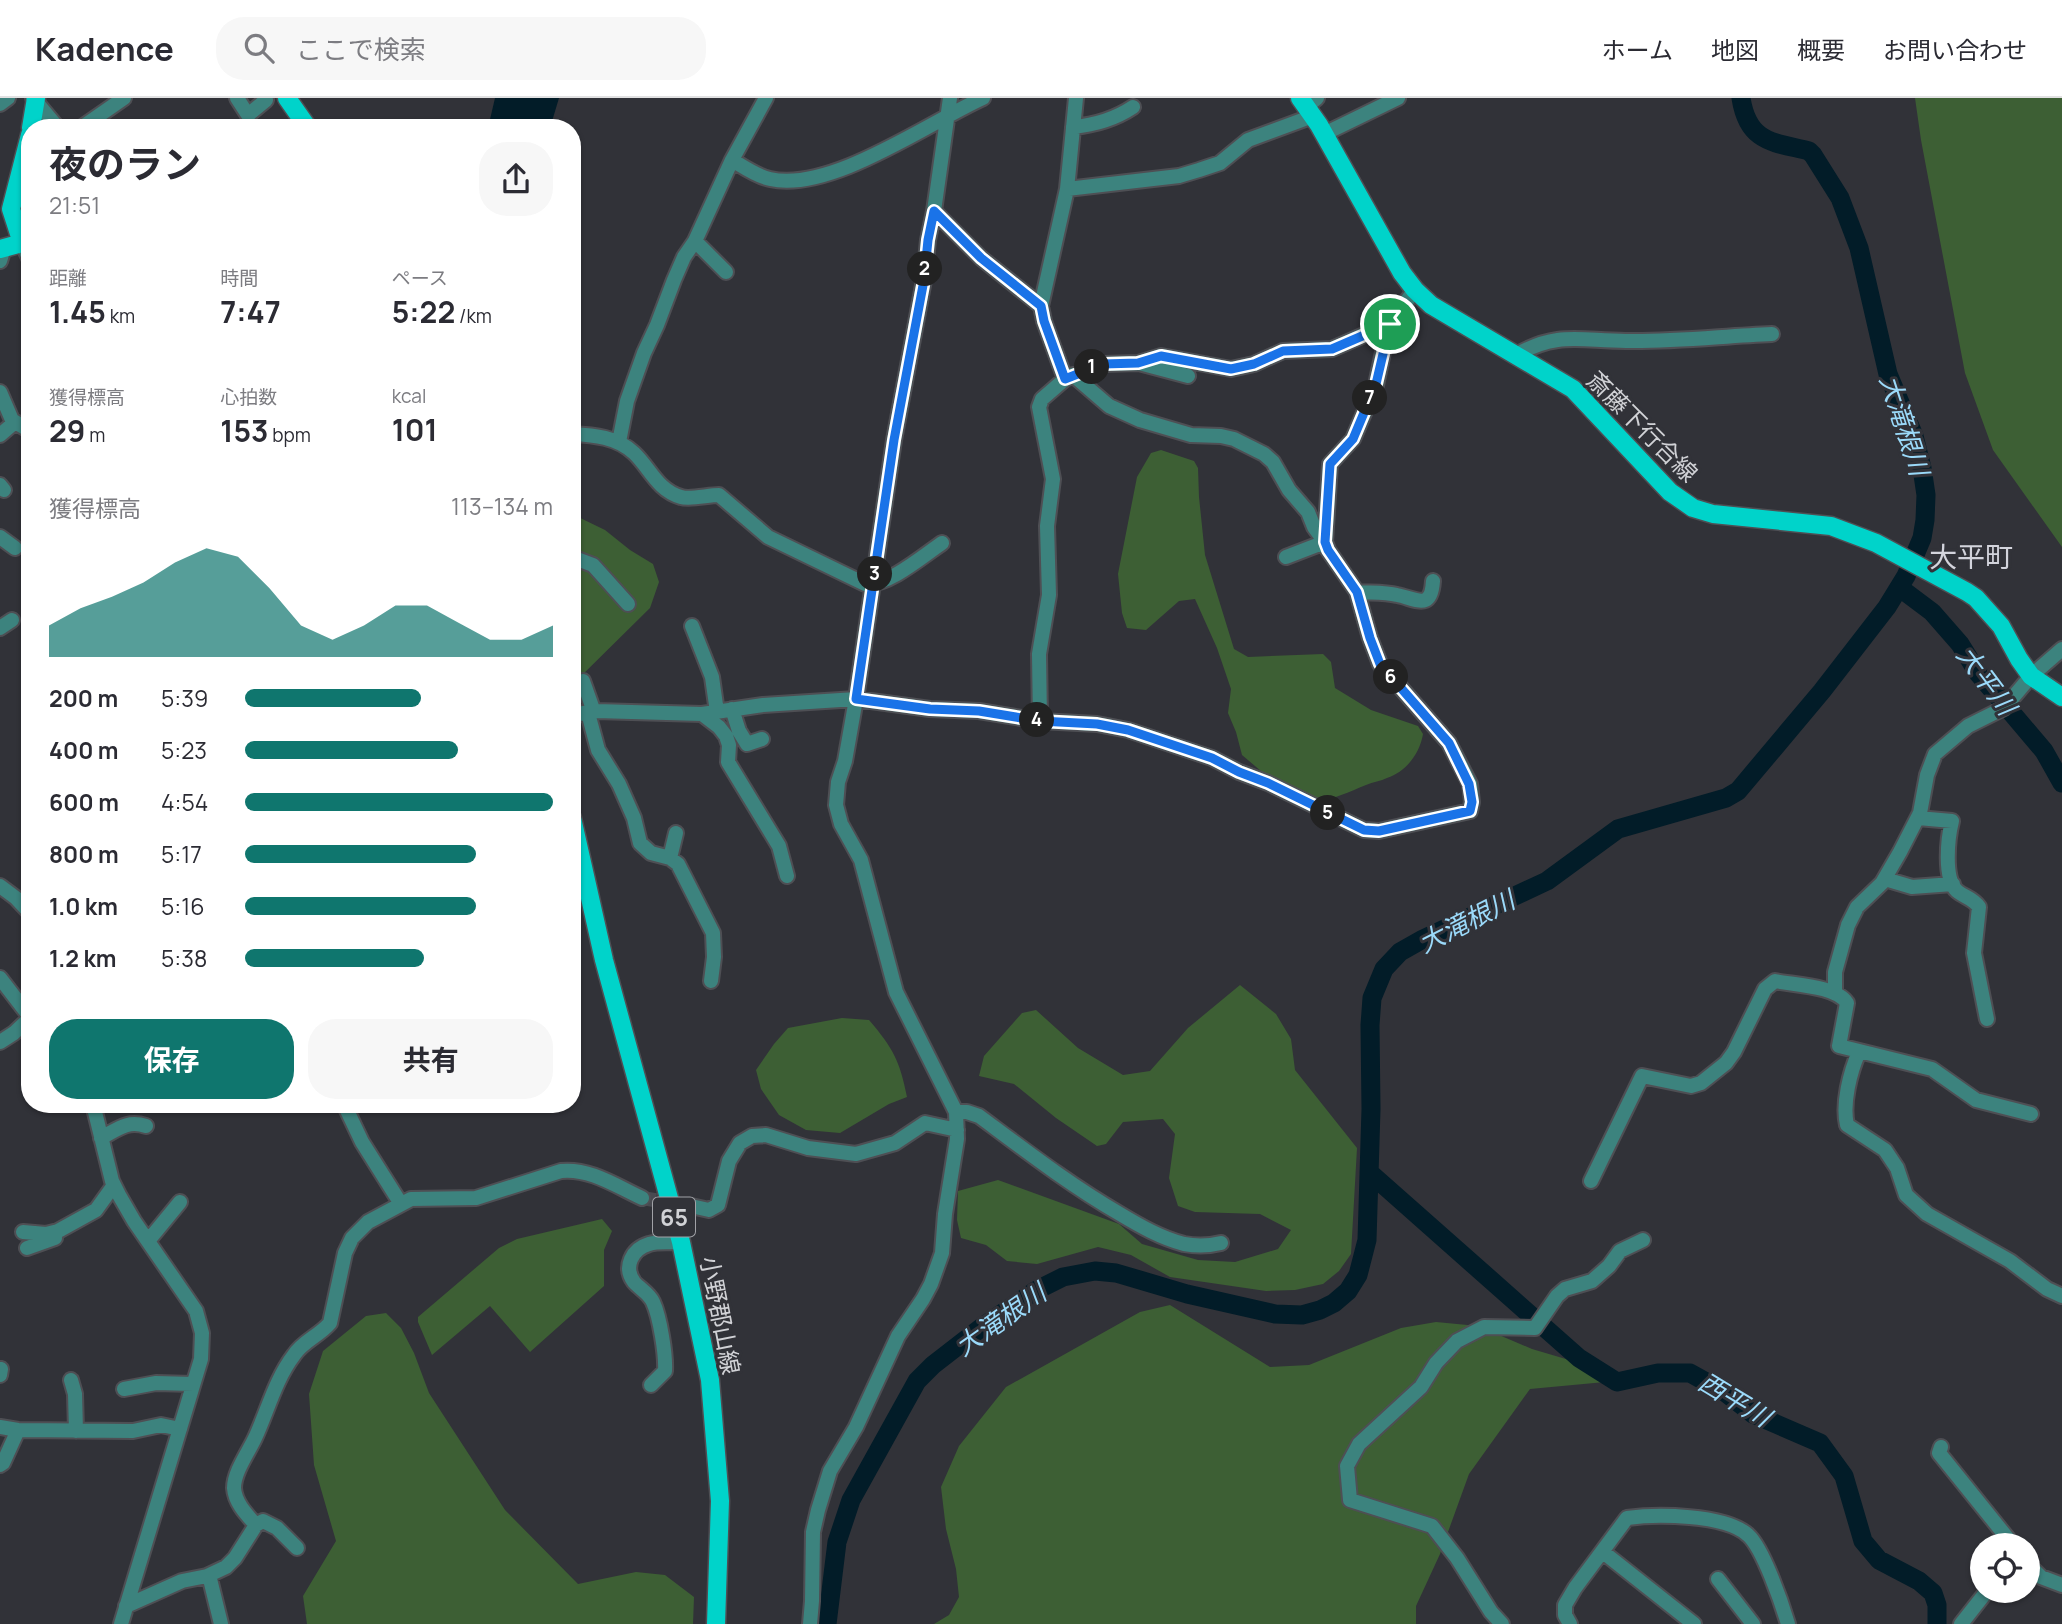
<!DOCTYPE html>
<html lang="ja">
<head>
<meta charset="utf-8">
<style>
  :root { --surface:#fff; --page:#f7f7f7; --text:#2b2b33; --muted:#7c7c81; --line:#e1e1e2; --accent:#0f766e }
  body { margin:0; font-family:Manrope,"Noto Sans JP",sans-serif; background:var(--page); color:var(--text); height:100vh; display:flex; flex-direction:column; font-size:26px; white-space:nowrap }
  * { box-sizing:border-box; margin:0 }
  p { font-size:23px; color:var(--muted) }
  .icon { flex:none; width:38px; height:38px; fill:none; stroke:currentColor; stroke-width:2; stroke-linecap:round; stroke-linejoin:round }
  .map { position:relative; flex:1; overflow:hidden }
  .sheet { position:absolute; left:21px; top:21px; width:560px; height:994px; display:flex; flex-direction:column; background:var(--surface); border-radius:28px; box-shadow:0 2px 5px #0004 }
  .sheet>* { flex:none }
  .buttons { position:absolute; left:1970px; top:1435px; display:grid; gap:14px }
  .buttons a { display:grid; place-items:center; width:70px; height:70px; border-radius:50%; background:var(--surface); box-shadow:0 2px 5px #0004; font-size:35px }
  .pin { position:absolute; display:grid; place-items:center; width:60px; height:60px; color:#fff; margin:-30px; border:4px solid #fff; border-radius:50%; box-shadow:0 2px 7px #0007 }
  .km { position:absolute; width:35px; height:35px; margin:-18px; border-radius:50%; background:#222; color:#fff; font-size:19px; line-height:35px; text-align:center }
  .round { display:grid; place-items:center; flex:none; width:74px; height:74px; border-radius:28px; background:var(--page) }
  .overview { display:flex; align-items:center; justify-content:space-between; height:119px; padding:0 28px }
  h1 { font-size:38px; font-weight:700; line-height:52px }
  .stats { display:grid; grid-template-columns:repeat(3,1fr); gap:10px; height:119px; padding:7px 28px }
  .stats div { display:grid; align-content:center }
  .stats b { font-size:30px; font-weight:700 }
  .stats small { font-size:19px; font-weight:400 }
  .stats p { font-size:19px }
  .chart { height:196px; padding:14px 28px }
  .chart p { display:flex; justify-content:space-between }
  .chart svg { width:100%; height:126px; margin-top:7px; fill:var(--accent); opacity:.7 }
  .button { display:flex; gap:14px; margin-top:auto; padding:14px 28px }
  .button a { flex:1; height:80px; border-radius:28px; background:var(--accent); color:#fff; font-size:28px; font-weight:700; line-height:80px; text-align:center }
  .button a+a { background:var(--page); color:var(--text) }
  ul { padding:0 28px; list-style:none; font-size:23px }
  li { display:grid; grid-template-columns:112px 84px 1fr; align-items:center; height:52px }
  li i { height:18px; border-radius:9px; background:var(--accent) }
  header { display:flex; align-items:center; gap:42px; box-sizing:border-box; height:98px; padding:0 35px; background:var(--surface); border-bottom:2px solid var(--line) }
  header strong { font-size:33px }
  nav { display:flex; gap:38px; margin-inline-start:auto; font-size:24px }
  .search { width:490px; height:63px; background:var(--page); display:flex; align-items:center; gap:18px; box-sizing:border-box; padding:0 24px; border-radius:28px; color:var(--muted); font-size:26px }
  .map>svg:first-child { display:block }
  .green { fill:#3d5f34 }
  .water { fill:#021c28 }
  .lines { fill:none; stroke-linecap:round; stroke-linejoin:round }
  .river { stroke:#021c28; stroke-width:19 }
  .minor-tunnel { stroke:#494a50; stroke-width:14; stroke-dasharray:14 7; stroke-linecap:butt }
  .minor-casing { stroke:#4e4f54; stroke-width:18 }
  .major-casing { stroke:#4e4f54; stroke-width:21 }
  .minor { stroke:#3c837e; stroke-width:14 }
  .major { stroke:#00d3ca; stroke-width:18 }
  .route-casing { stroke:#fff; stroke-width:14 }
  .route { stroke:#1a73e8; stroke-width:9 }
  .labels { text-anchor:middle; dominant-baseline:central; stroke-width:6; stroke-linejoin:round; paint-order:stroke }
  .shield { fill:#313238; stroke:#a1a2a7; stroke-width:2 }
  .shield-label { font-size:23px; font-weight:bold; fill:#d1d2d6 }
  .street-label { font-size:24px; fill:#d1d2d6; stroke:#313238 }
  .water-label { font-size:26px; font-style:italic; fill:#9bdafa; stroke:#313238 }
  .quarter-label { font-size:28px; fill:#d3d4dc; stroke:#313238 }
</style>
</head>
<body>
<header>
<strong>Kadence</strong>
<div class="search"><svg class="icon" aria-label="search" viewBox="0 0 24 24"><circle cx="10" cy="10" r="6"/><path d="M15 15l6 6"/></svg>ここで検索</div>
<nav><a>ホーム</a><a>地図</a><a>概要</a><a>お問い合わせ</a></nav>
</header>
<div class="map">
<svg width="2062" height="1526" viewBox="0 0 2062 1526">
  <rect width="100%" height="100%" fill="#313238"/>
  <path class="green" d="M 1915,0 L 2062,0 L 2062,449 L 1993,352 L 1965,275 L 1921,42 Z
    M 1161,352 L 1194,363 L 1198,370 L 1199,399 L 1205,457 L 1234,551 L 1248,559 L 1323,556 L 1331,564 L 1335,590 L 1371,612 L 1418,628 L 1423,636 C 1420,655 1406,674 1387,680 C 1381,683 1373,684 1366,687 C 1349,694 1334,701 1315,704 L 1268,679 L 1242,657 L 1236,634 L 1228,615 L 1231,591 L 1217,550 L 1195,501 L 1179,503 L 1146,532 L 1127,530 L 1122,515 L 1118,476 L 1137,379 L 1151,355 Z
    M 572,416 L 605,432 L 630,452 L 653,466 L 659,484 L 650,510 L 572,587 Z
    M 1240,887 L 1276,916 L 1291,941 L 1295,972 L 1357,1050 L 1351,1156 L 1339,1173 L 1323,1186 L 1295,1192 L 1266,1193 L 1170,1179 L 1131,1157 L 1098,1149 L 1037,1166 L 1007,1163 L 986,1147 L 961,1140 L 957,1122 L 958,1093 L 998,1082 L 1119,1126 L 1142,1146 L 1198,1162 L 1235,1164 L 1278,1151 L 1291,1132 L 1260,1116 L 1195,1114 L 1178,1108 L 1169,1080 L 1175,1036 L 1163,1021 L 1123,1024 L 1106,1046 L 1097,1048 L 1056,1020 L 1014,986 L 979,978 L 984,958 L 1022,915 L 1036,912 L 1078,950 L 1123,977 L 1150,973 L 1188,930 Z
    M 842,920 L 869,922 C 893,950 900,963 907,999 L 889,1006 L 840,1035 L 806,1032 L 779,1017 L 761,991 L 756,972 L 774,946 L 788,930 Z
    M 602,1121 L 612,1133 L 604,1152 L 604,1188 L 530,1254 L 490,1208 L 432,1257 L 418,1224 L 418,1219 L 499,1150 L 517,1141 Z
    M 1170,1207 L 1270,1269 L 1309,1267 L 1401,1230 L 1436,1224 L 1478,1228 L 1532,1251 L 1603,1272 L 1605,1284 L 1530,1291 L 1469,1376 L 1440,1456 L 1416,1508 L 1416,1526 L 934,1526 L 949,1517 L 959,1499 L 956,1471 L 946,1431 L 941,1389 L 959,1348 L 1006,1289 L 1140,1214 Z
    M 386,1215 L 401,1230 L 414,1255 L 429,1295 L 505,1412 L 578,1486 L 636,1474 L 665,1477 L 694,1499 L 693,1526 L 307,1526 L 303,1498 L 336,1443 L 314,1367 L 309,1296 L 323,1253 L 366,1218 Z"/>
  <path class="water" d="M 495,0 L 559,0 L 550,30 L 488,30 Z"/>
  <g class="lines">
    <path class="river" d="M 1900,490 L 1932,514 L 1960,546 L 1978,575 L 2044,653 L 2062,685
      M 1370,1075 L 1579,1260 L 1617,1284 L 1658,1275 L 1690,1275 L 1726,1295 L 1753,1316 L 1820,1345 L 1844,1378 L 1863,1443 L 1879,1462 L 1919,1483 L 1933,1495 L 1937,1507 L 1937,1526
      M 827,1526 L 837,1444 L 851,1402 L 917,1283 L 933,1267 L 982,1229 L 1035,1193 L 1063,1179 L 1095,1173 L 1116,1175 L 1187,1196 L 1275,1216 L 1302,1217 L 1320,1212 L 1334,1205 L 1348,1193 L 1358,1177 L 1367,1142 L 1371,1011 L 1370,927 L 1372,900 L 1384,871 L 1400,854 L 1423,841 L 1547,783 L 1618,731 L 1726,700 L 1738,693 L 1822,593 L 1887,509 L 1906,478 L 1922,440 L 1925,422 L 1926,397 L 1922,370 L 1914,338 L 1888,276 L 1859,150 L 1840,100 L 1813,57 L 1809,53 C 1773,44 1748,45 1741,0"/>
    <path class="minor-tunnel" d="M 642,1100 L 691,1108"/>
    <defs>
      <path id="minor" d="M 33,0 L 58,30
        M 237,0 L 248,17 L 266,2
        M 0,6 L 8,0
        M 1306,9 L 1317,0
        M 1073,29 C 1095,27 1115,21 1133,9
        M 81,30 L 124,0
        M 1324,36 L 1398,0
        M 732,62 C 744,69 756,78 770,81 C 830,95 928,25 983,0
        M 1067,91 L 1179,78 L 1199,72 L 1220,65 L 1248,42 L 1313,18
        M 934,113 L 981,160 L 1041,208
        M 30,143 L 22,145 L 30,162
        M 695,143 L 726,174
        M 0,163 L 4,150
        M 1516,257 C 1558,233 1581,243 1626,243 C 1674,244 1723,238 1772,236
        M 1139,265 L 1188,278
        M 1073,277 L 1109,308 L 1140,322 L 1191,337 L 1221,338 L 1234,341 L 1264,356 L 1273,364 L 1289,392 L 1308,414 L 1314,429 L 1325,444 L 1286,459
        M 1065,281 L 1044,223 L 1041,208 L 1067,91 L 1076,0
        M 0,294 L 12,322 L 30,333
        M 572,336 C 594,337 617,339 634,355 C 650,370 657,392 681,399 C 690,402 708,397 719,397 L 768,439 L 865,486 C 888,488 923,458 942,445
        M 0,337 L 15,324
        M 619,344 L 627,303 L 644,255 L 657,227 L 674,182 L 684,159 L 695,143 L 732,62 L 766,0
        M 0,387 L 4,392
        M 0,439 L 15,450
        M 572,466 L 577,461 L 593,467 L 628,506
        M 1357,494 C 1370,495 1385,494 1397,497 C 1417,501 1431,513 1433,483
        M 692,528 L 712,579 L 717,614
        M 0,530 L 12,522
        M 583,583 L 594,614
        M 732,611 L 739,633 L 747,646 L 762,641
        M 588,615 L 598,652 L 619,686 L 634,720 L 640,745 L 651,755 L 670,760 L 678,766 L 713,835 L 714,859 L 711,883
        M 702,616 L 719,629 L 726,638 L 729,647 L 728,664 L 779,748 L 787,778
        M 572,617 L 596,613 L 702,616 L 763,607 L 856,601 L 930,611 L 979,613 L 1040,623 L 1097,626 L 1128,632 L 1212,660 L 1239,674 L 1268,685 L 1364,732 L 1379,733 L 1470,713 L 1472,704 L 1470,686 L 1449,645 L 1380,566 L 1370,540 L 1357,494 L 1328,452 L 1325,444 L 1330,366 L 1353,341 L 1376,287 L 1389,226 L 1415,192
        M 1040,623 L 1039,556 L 1049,497 L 1047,428 L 1053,381 L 1039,309 L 1042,301 L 1065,281 L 1103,266 L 1138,265 L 1161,258 L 1231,271 L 1254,266 L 1283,253 L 1332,251 L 1389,226
        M 1918,720 L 1952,723 C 1948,739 1943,780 1957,793 C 1964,799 1973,800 1979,809 L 1974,855 L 1987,921
        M 670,760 L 676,735
        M 1885,781 L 1912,789 L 1953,786
        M 0,788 L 16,800 L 30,815
        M 0,880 L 30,919
        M 1835,894 L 1835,874 L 1848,827 L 1857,809 L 1882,785 L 1900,754 L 1920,715 L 1927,677 L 1935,656 L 1968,628 L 2004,610 L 2031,578 L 2062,551
        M 0,944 L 14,935 L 30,920
        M 1859,954 C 1850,974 1842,1006 1847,1027 L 1885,1052 L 1897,1070 L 1906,1097 L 1927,1116 L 2010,1163 L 2047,1191 L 2062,1198
        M 93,1006 L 112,1083 L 119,1097 L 134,1123 L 196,1213 L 202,1235 L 201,1261 L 121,1526
        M 344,1006 L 362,1044 L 401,1106
        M 956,1014 L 967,1014 L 979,1018 C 1026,1053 1070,1087 1120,1116 C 1140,1128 1161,1140 1184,1146 C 1195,1148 1209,1148 1221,1145
        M 101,1040 C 118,1031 127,1022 146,1028
        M 1591,1083 L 1642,978 L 1691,988 L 1701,985 L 1726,965 L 1734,954 L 1765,891 L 1775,883 C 1795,887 1836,888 1847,905 L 1839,948 L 1932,971 L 1976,1002 L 2031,1016
        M 691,1108 L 709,1112 L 718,1107 L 729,1063 L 740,1045 L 752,1038 L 766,1037 L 808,1050 L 856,1056 L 895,1045 L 925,1025 L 957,1032
        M 23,1134 L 46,1136 L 58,1133 L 96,1112 L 114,1087
        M 148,1143 L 180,1104
        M 27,1150 L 55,1140
        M 0,1277 L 1,1271
        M 71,1282 L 75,1296 L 76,1333
        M 651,1287 L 665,1273 C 666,1257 660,1219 653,1204 C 649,1195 640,1191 634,1184 C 623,1169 632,1151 649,1146 C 658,1143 671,1145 681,1144
        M 124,1291 L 156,1285 L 193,1286
        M 0,1329 L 18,1332 L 133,1333 L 161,1327 L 180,1331
        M 1941,1349 L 1939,1355 L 2013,1447
        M 0,1367 L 3,1365 L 18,1332
        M 256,1427 L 263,1423 L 277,1430 L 297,1450
        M 1603,1454 L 1694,1526
        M 2028,1466 L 2041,1479 L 2062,1487
        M 209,1477 L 221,1526
        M 1718,1481 L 1753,1526
        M 126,1508 L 182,1483 L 207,1478 L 226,1469 L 235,1460 L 256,1427 C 247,1417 235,1405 234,1390 C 234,1374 248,1355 255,1340 C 268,1312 275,1282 294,1257 C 303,1243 319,1238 330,1225 L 345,1155 L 352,1140 L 368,1124 L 411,1101 L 476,1100 L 561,1073 C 590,1070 616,1088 642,1100
        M 810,1526 L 812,1503 L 813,1434 L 818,1412 L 830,1373 L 856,1329 L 898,1238 L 923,1201 L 931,1186 L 942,1155 L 945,1116 L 957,1041 L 956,1014 L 896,894 L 861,762 L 841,726 L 836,707 L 838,684 L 845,663 L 856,601 L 894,342 L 924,182 L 928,142 L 934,113 L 950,0
        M 1502,1526 L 1491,1514 L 1457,1460 L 1432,1428 L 1350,1402 L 1347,1368 L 1359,1346 L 1421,1289 L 1436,1265 L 1457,1243 L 1484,1229 L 1535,1230 L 1557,1198 L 1565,1191 L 1592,1183 L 1609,1168 L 1620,1153 L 1643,1142
        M 1570,1526 L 1565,1517 L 1565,1507 L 1575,1490 L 1627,1420 C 1656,1416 1725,1416 1748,1437 C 1763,1450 1782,1506 1788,1526
        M 1961,1526 L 1987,1493"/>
      <path id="major" d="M 287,0 L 308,30
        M 1300,0 L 1319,27 L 1402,175 L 1415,192 L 1431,207 L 1573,291 L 1670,394 L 1693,410 L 1713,416 L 1831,428 L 1876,445 L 1967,494 L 1976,500 L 2001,528 L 2019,561 L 2031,578 L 2062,599
        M 31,30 L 36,0
        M 0,151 L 22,145 L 11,111 L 30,37
        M 572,720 L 604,862 L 681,1144 L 710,1282 L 720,1403 L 716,1526"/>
    </defs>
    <use href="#minor" class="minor-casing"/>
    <use href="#major" class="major-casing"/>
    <use href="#minor" class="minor"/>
    <use href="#major" class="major"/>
  </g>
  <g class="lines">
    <defs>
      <path id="route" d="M 934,113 L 981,160 L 1041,208 L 1044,223 L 1065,281 L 1103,266 L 1138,265 L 1161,258 L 1231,271 L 1254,266 L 1283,253 L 1332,251 L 1390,226 L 1376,286 L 1353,341 L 1330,366 L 1325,444 L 1328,452 L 1357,494 L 1370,540 L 1380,566 L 1449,645 L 1469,686 L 1472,704 L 1470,713 L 1379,733 L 1364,732 L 1268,685 L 1239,674 L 1212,660 L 1128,632 L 1097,626 L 1040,623 L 979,613 L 930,611 L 856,601 L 894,342 L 924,182 L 928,142 Z"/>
    </defs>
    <use href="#route" class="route-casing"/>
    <use href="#route" class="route"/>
  </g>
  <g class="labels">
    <rect class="shield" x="653" y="1099.5" width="42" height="39" rx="5"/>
    <g class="shield-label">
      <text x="674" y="1119">65</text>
    </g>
    <g class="street-label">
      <text transform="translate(1643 328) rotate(45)">斎藤下行合線</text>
      <text transform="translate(721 1217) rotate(79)">小野郡山線</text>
    </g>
    <g class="water-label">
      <text transform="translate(1905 327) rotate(72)">大滝根川</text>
      <text transform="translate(1987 582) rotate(53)">大平川</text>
      <text transform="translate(1466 823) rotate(-27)">大滝根川</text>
      <text transform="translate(1000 1221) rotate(-35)">大滝根川</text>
      <text transform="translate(1735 1301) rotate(31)">西平川</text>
    </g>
    <g class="quarter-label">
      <text x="1971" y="458">大平町</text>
    </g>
  </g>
</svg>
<div class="buttons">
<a><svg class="icon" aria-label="locate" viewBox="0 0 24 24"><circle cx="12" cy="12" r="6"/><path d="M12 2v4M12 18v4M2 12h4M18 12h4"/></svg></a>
</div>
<div class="pin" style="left:1390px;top:226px;background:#1e9e55"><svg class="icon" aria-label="arrive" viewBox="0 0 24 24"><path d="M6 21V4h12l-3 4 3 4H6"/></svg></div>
<b class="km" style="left:1092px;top:269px">1</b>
<b class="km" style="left:925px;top:171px">2</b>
<b class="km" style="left:875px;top:476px">3</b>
<b class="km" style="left:1037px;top:622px">4</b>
<b class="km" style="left:1328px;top:715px">5</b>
<b class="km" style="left:1391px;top:579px">6</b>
<b class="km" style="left:1370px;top:300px">7</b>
<section class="sheet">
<div class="overview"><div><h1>夜のラン</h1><p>21:51</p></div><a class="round"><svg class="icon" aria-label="share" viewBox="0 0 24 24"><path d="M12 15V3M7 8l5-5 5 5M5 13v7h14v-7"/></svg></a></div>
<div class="stats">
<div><p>距離</p><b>1.45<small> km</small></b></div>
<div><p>時間</p><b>7:47</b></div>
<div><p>ペース</p><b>5:22<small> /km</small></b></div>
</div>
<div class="stats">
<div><p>獲得標高</p><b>29<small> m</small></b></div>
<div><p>心拍数</p><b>153<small> bpm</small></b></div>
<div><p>kcal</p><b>101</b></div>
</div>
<div class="chart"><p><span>獲得標高</span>113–134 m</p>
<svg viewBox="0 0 160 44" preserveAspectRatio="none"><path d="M0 44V33L10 27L20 23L30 18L40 11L50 6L60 9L70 20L80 33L90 38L100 33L110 26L120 26L130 32L140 38L150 38L160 33V44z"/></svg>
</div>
<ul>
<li><b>200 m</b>5:39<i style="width:57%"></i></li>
<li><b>400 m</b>5:23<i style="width:69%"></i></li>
<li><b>600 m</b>4:54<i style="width:100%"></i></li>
<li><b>800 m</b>5:17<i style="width:75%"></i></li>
<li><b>1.0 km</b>5:16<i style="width:75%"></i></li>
<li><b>1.2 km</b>5:38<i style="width:58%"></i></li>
</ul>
<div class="button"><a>保存</a><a>共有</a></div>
</section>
</div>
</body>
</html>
